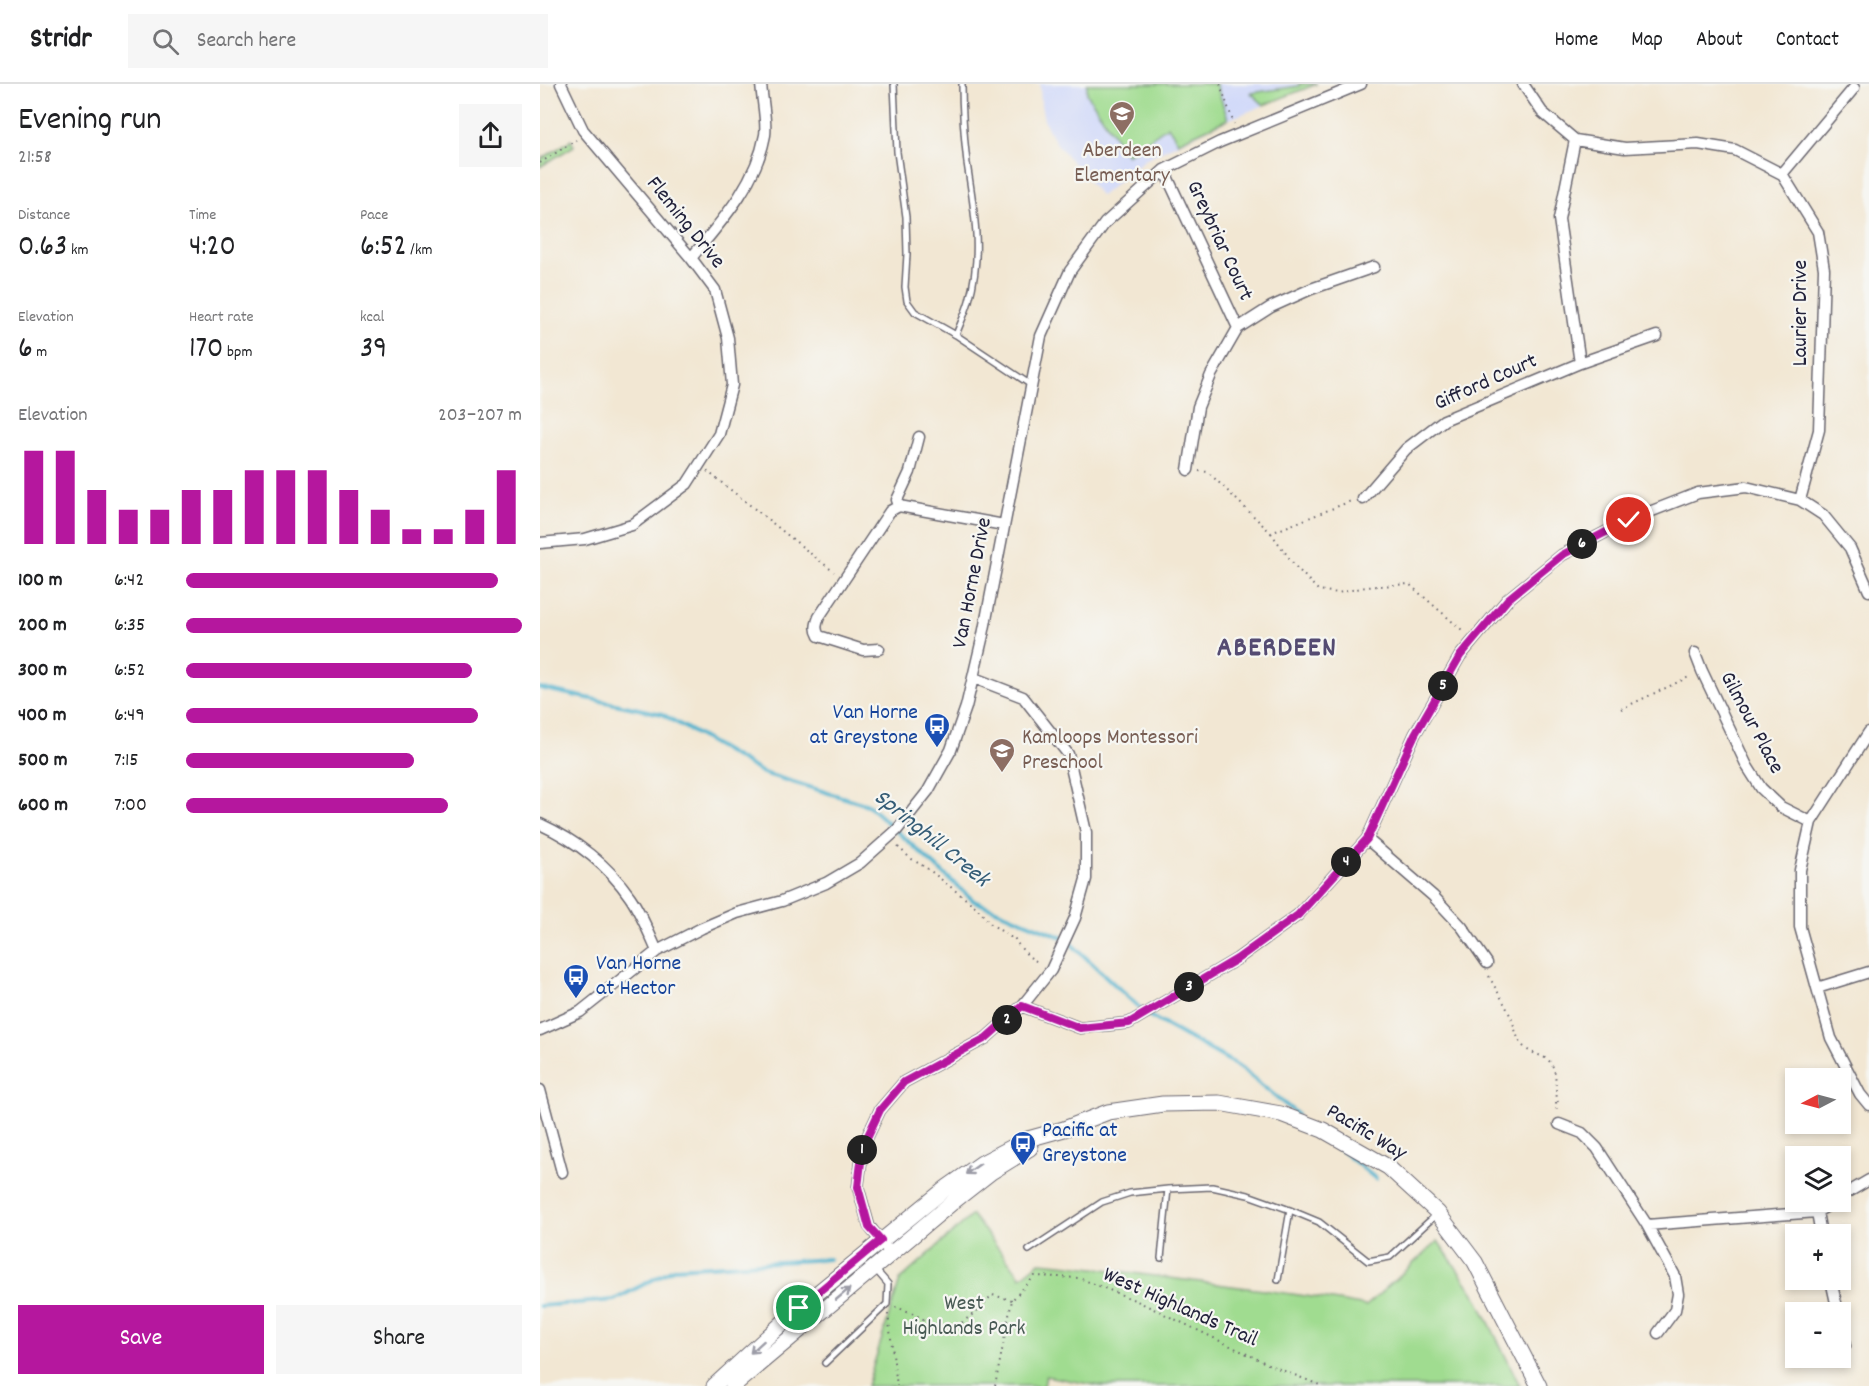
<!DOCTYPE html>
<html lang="en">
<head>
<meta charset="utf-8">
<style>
  :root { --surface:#fff; --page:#f6f6f6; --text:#202124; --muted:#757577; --line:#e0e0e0; --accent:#b5179e }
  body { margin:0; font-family:Dekko,sans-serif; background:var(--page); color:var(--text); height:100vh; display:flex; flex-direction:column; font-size:22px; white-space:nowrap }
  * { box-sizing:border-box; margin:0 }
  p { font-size:20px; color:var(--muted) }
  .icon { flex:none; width:33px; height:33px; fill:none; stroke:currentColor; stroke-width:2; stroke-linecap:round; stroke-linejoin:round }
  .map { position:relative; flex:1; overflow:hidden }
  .details { display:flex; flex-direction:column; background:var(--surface); width:540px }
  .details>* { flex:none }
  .needle { width:39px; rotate:264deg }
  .fabs { position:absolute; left:1245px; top:984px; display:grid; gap:12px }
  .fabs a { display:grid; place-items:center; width:66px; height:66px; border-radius:0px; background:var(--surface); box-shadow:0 3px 9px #0003; font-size:30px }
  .pin { position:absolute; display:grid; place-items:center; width:51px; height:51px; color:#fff; margin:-26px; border:3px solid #fff; border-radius:50%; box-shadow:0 2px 6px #0007 }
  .km { position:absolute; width:30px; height:30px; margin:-15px; border-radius:50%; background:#222; color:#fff; font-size:16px; line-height:30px; text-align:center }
  .round { display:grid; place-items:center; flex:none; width:63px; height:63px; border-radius:0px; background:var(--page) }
  .overview { display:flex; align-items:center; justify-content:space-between; height:102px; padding:0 18px }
  h1 { font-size:33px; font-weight:600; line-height:45px }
  .metrics { display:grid; grid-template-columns:repeat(3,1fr); gap:9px; height:102px; padding:6px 18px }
  .metrics div { display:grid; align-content:center }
  .metrics b { font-size:30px; font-weight:600 }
  .metrics small { font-size:16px; font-weight:400 }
  .metrics p { font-size:16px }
  .chart { height:168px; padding:12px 18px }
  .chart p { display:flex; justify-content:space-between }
  .chart svg { width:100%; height:108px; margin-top:6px; stroke:var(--accent); stroke-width:6 }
  .button { display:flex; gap:12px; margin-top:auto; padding:12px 18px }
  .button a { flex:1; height:69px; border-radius:0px; background:var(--accent); color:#fff; font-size:24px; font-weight:600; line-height:69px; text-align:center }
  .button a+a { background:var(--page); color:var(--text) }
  ul { padding:0 18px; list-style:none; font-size:20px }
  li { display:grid; grid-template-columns:96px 72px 1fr; align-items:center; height:45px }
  li i { height:15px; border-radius:8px; background:var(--accent) }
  header { display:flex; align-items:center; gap:36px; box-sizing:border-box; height:84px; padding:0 30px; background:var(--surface); border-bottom:2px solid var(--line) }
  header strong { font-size:28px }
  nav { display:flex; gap:33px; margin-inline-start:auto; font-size:21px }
  .search { width:420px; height:54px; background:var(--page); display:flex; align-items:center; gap:15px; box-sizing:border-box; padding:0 21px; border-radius:0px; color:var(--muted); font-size:22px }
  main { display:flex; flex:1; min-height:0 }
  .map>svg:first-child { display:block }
  .built { fill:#d1d9f9 }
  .green { fill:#a0dc90; stroke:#617f66; stroke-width:1.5 }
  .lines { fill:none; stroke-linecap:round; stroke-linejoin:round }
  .stream { stroke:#50b2ce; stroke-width:4 }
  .lane-casing { stroke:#6b6770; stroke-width:8 }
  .street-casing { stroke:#6b6770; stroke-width:13 }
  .secondary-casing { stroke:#6b6770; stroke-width:17 }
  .path { stroke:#6b6770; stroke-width:2; stroke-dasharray:1.5 4.5; stroke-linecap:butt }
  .lane { stroke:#fff; stroke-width:5 }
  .street { stroke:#fff; stroke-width:10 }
  .secondary { stroke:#fff; stroke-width:15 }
  .oneway { stroke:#9c9ca7 }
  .route-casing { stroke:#fff; stroke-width:12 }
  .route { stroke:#b5179e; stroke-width:8 }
  .labels { text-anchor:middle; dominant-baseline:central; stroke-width:4.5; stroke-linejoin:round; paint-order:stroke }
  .education-label { font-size:22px; fill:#785e54; stroke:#f6f6f2 }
  .street-label { font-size:22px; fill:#22223b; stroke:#f6f6f2 }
  .transit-label { font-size:22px; fill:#164399; stroke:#f6f6f2; text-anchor:start }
  .park-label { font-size:22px; fill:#485a54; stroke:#f6f6f2 }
  .water-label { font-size:24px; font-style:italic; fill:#345c76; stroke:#f6f6f2 }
  .district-label { font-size:28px; font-weight:bold; letter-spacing:1.5px; fill:#544b72; stroke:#f6f6f2 }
</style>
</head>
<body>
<header>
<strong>Stridr</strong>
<div class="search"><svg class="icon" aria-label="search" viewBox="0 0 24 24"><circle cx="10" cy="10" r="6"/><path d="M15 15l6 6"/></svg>Search here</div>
<nav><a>Home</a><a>Map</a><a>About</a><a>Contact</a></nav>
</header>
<main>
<section class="details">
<div class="overview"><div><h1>Evening run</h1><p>21:58</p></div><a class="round"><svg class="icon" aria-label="share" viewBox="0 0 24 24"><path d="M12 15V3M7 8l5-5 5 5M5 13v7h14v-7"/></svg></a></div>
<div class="metrics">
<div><p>Distance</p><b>0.63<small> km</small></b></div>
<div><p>Time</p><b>4:20</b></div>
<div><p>Pace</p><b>6:52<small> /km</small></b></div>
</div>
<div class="metrics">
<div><p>Elevation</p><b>6<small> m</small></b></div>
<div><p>Heart rate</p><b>170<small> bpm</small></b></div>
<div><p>kcal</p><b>39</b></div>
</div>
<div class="chart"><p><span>Elevation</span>203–207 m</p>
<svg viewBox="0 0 160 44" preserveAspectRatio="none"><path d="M5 44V6M15 44V6M25 44V22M35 44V30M45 44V30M55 44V22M65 44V22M75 44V14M85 44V14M95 44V14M105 44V22M115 44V30M125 44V38M135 44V38M145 44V30M155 44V14"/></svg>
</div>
<ul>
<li><b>100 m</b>6:42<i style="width:93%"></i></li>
<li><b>200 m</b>6:35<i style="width:100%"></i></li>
<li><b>300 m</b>6:52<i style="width:85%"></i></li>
<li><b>400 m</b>6:49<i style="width:87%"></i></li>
<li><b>500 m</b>7:15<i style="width:68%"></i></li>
<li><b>600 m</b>7:00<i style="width:78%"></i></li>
</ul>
<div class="button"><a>Save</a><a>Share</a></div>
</section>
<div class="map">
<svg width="1329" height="1302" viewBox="0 0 1329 1302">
  <rect width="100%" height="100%" fill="#f6f6f2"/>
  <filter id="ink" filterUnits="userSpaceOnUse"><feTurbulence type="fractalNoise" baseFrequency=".0167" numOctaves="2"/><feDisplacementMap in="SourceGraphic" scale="12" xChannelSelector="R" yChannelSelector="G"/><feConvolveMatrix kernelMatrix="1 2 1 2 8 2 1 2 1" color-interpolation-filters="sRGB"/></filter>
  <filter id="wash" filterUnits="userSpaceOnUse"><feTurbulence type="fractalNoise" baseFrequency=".008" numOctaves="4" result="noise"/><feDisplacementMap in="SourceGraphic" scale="24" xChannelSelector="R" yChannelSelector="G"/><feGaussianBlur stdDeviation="1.35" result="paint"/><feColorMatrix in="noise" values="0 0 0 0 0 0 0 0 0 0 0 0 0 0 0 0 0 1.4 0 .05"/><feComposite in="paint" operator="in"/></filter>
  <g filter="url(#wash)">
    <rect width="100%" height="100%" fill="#f2e7d3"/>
    <path class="built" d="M 500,0 L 777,0 L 690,35 L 607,74 L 561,112 L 517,60 L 509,47 L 504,36 L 501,21 Z"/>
    <path class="green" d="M 547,0 L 676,0 L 688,35 L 638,58 L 628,42 L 587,71 L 547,10 Z
      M 759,0 L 777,0 L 724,21 L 711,9 L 759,2 Z
      M 31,56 L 34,62 L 0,83 L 0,76 Z
      M 432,1131 L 481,1193 L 500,1178 C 549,1182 596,1190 645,1196 C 705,1204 766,1210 826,1222 L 898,1157 L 937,1214 L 980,1302 L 560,1302 L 506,1292 L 504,1302 L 327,1302 L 360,1196 Z"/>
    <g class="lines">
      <path class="stream" d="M 0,604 L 122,630 L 223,689 L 328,721 L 434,817 L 526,855 L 606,930 L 697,981 L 757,1030
        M 795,1061 L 836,1095
        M 0,1222 L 74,1216 L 135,1184 L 289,1175"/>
    </g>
  </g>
  <g filter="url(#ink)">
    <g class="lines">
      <defs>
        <path id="lane" d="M 354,0 L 357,68 L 366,133 L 367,170 L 365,203 L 367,217 L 375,228 L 416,251 L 491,301
          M 416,251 C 420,240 426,228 429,217 C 443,169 434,126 427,79 C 424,52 422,26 422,0
          M 489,1166 L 562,1118 L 590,1109 L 628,1105
          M 621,1174 L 628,1105 L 672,1103 L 708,1111 L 750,1126 L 779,1138 L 828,1177 L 850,1173 L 897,1130
          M 738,1196 L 750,1126
          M 285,1279 L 347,1220 L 348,1200 L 335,1185"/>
        <path id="street" d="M 983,0 L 1002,28 L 1035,56 L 1085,64 L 1158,60 L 1195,66 L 1242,90 L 1278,148 L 1284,185 L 1279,346 L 1260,416
          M 1035,56 L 1019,135 L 1040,279
          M 624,86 L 698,244
          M 1242,90 L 1314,4
          M 151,174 C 181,138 216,100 225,51 C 227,38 222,15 221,0
          M 648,386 L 658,323 L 671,291 L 698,244 L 731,223 L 771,205 L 834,183
          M 823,415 L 866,365 L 904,336 L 1040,279 L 1117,252
          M 359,422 L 357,416 L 370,388 L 379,353
          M 0,459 L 45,455 L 92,441 L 147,400 L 179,350 L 192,301 L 188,254 L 175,206 L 151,174 L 43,46 L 21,0
          M 339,565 L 323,566 L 279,552 C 275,545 276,541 279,533 L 350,427 L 359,422 L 464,441
          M 1155,569 L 1162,587 L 1207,682 L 1221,704 L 1241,723 L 1271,738
          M 1329,648 L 1271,738 L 1260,786 L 1260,843 L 1291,954 L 1320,1010 L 1329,1021
          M 0,740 C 35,756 68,781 90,813 C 101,829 109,849 117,867
          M 827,755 L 893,812 L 922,843 L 947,879
          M 1277,904 L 1329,888
          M 482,922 L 540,944 L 589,939 L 697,875 L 758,831 L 827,755 L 875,650 L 920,572 L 968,515 L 1022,471 L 1089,436 L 1158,409 L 1206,403 L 1260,416 L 1283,431 L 1310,464 L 1329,507
          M 0,946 L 40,928 L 117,867 L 162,844 L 197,829 L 242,817 L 286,799 L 320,779 L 357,746 L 388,707 L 411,666 L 426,623 L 443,551 L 501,252 L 530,187 L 565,139 L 624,86 L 680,58 L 821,0
          M 0,1006 L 22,1088
          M 1019,1040 L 1042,1049 L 1057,1064 L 1107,1141 L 1135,1192 L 1138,1210 L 1135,1226 L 1118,1249
          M 1300,1113 L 1329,1096
          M 1277,1128 L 1281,1150
          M 1107,1141 L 1277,1128 L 1294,1118
          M 351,1170 L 329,1142 L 318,1103 L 323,1062 L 340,1026 L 364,998 L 446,954 L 482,922 L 511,886 L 535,834 L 546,795 L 546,748 L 528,670 L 483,613 L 434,594
          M 1291,1196 L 1298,1228
          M 1300,1242 L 1305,1262"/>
        <path id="secondary" d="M 174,1302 L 259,1224 L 405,1105 L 442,1079 L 488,1055 L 524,1045 L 568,1028 L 623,1020 L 679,1019 L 741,1030 L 783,1046 L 848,1083 L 898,1129 L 935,1178 L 999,1302
          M 193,1302 L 414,1117 L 451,1088 L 490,1064"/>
      </defs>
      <use href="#lane" class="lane-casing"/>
      <use href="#street" class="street-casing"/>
      <use href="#secondary" class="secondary-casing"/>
      <path class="path" d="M 680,0 L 694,40
        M 0,79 L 36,56
        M 167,387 L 294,488
        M 659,387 L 668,388 L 731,449 L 811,417
        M 731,449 L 755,482 L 778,506 L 798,509 L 826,503 L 869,500 L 922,546
        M 1081,625 L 1151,592
        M 358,763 L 370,774 L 388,785 L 436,823 L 451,840 L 470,853 L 474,853 C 477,861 491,877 499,878
        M 949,892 C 955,904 963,916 969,929 C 975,940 975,954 984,963 C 992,971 1007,971 1012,981 C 1018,991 1014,1006 1018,1018
        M 1016,1018 L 1017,1030
        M 355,1223 L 370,1228 L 398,1243 L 420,1240 L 437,1227 L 452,1211 L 472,1216
        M 348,1230 L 357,1302
        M 455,1302 L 472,1216 L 495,1192 L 539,1194 L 597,1217 L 732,1282 L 782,1302"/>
      <use href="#lane" class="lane"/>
      <use href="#street" class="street"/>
      <use href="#secondary" class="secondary"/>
    </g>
    <defs><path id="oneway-shaft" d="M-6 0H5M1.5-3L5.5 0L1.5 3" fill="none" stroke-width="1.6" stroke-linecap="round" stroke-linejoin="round" transform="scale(1.5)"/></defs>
    <g class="oneway">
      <use href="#oneway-shaft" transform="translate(433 1085) rotate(145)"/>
      <use href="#oneway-shaft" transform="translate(303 1210) rotate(-40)"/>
      <use href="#oneway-shaft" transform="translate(217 1263) rotate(138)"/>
    </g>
  </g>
  <g class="lines" filter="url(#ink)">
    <defs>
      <path id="route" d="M 259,1224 L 341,1156 L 329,1143 L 318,1103 L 323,1062 L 340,1026 L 364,998 L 446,954 L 482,922 L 540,944 L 589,939 L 697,875 L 758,831 L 827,755 L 875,650 L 920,572 L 968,515 L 1022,471 L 1089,436"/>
    </defs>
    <use href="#route" class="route-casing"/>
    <use href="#route" class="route"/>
  </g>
  <defs>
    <symbol id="school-pin" viewBox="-11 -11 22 30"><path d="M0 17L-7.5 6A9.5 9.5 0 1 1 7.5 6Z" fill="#8d6e63" stroke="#f6f6f2"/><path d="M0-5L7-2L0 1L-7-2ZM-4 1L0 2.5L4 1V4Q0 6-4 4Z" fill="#fff"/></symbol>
    <symbol id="bus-pin" viewBox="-11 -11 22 30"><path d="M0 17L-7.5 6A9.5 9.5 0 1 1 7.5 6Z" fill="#1a4fb4" stroke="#f6f6f2"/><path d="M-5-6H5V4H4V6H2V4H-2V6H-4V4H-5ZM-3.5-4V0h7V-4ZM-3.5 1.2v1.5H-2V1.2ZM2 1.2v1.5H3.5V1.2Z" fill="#fff"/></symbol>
  </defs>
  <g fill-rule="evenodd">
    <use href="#school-pin" x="567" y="15" width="30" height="40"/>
    <use href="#bus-pin" x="382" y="627" width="30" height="40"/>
    <use href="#school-pin" x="447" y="652" width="30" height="40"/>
    <use href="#bus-pin" x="21" y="878" width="30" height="40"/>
    <use href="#bus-pin" x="468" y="1045" width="30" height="40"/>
  </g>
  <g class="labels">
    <g class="education-label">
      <text x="582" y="67">Aberdeen<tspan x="582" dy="25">Elementary</tspan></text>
      <text x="482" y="654" text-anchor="start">Kamloops Montessori<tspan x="482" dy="25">Preschool</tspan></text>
    </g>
    <g class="street-label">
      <text transform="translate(145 139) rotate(51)">Fleming Drive</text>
      <text transform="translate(679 157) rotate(65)">Greybriar Court</text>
      <text transform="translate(1261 229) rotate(-90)">Laurier Drive</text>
      <text transform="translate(946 299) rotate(-24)">Gifford Court</text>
      <text transform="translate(433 499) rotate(-79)">Van Horne Drive</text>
      <text transform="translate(1211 639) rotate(62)">Gilmour Place</text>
      <text transform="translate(826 1049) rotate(31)">Pacific Way</text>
      <text transform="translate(640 1224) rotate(24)">West Highlands Trail</text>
    </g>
    <g class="transit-label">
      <text x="378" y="629" text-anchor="end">Van Horne<tspan x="378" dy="25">at Greystone</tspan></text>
      <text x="56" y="880">Van Horne<tspan x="56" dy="25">at Hector</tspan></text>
      <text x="502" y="1047">Pacific at<tspan x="502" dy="25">Greystone</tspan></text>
    </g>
    <g class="park-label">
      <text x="424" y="1220">West<tspan x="424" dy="25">Highlands Park</tspan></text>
    </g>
    <g class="water-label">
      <text transform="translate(391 755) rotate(39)">Springhill Creek</text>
    </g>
    <g class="district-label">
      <text x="737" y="566">ABERDEEN</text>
    </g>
  </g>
</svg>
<div class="fabs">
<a><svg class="needle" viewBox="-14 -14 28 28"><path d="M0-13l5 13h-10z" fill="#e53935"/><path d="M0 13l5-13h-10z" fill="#757577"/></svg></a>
<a><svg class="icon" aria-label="layers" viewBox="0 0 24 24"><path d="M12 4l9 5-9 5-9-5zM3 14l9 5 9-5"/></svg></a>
<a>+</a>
<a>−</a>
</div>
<div class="pin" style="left:259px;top:1224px;background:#1e9e55"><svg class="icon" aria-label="arrive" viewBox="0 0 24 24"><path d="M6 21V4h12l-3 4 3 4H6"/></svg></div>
<div class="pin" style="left:1089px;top:436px;background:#d93025"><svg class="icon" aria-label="check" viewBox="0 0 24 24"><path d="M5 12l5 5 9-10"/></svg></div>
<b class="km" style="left:322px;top:1066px">1</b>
<b class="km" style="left:467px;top:936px">2</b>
<b class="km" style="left:649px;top:903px">3</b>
<b class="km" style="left:806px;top:778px">4</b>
<b class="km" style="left:903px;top:602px">5</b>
<b class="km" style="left:1042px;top:460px">6</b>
</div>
</main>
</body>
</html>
